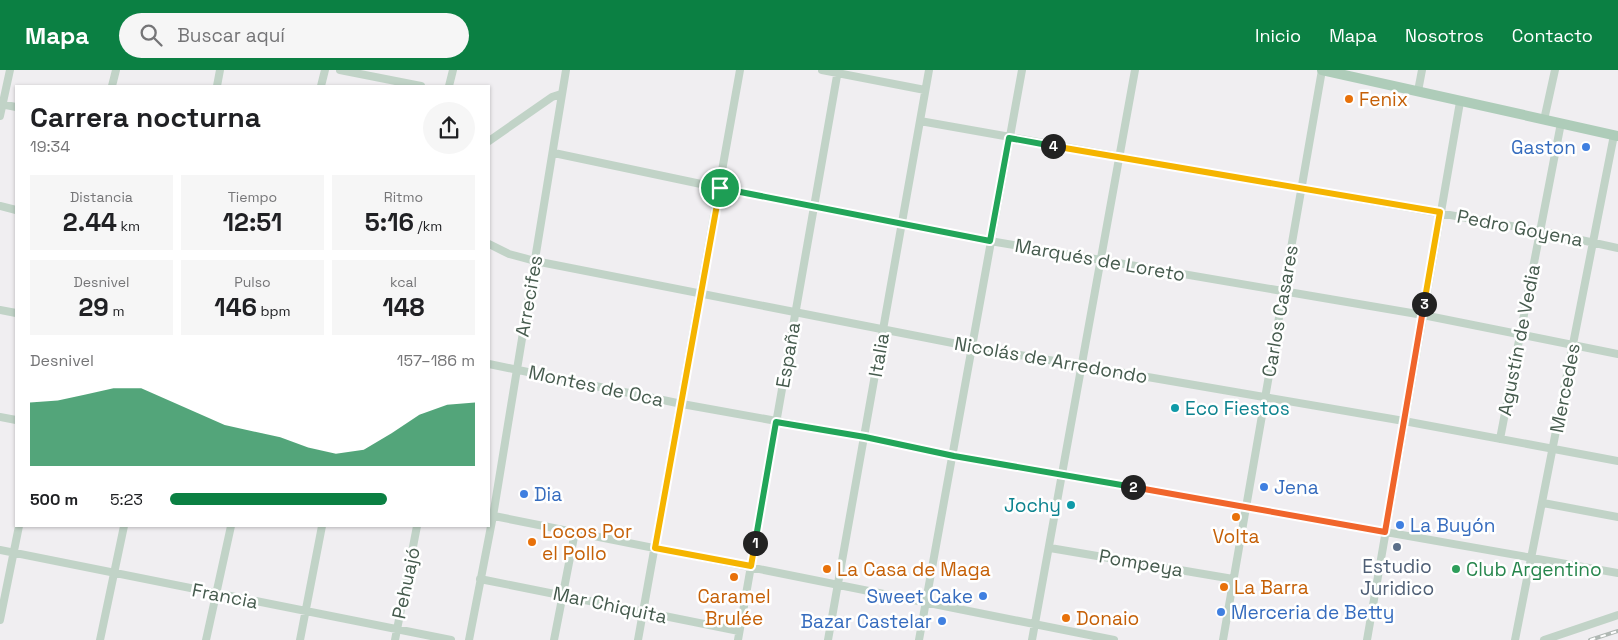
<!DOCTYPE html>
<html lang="es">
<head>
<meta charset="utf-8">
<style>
  :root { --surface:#fff; --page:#f6f6f6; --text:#202124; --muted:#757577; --accent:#0b8043 }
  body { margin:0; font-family:"Space Grotesk",sans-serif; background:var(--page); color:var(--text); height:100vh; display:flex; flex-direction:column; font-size:19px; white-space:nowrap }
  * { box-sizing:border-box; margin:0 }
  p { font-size:16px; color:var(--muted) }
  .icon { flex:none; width:28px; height:28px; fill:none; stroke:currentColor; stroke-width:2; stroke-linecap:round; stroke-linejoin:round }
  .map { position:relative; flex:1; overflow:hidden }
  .side { position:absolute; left:15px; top:15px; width:475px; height:442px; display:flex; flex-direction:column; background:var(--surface); border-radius:0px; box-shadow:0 1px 4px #0004 }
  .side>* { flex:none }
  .pin { position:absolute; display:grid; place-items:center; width:42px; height:42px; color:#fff; margin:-21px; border:2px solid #fff; border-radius:50%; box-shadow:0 1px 5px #0007 }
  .km { position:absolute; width:25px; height:25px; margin:-12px; border-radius:50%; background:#222; color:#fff; font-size:14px; line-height:25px; text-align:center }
  .round { display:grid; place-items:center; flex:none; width:52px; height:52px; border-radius:26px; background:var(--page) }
  .headline { display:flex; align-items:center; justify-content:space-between; height:85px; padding:0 15px }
  h1 { font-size:28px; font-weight:700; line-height:38px }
  .figures { display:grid; grid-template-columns:repeat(3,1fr); gap:8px; height:85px; padding:5px 15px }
  .figures div { display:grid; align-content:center; border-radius:0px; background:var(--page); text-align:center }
  .figures b { font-size:25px; font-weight:700 }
  .figures small { font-size:14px; font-weight:400 }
  .figures p { font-size:14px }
  .chart { height:140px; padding:10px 15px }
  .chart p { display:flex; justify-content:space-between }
  .chart svg { width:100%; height:90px; margin-top:5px; fill:var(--accent); opacity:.7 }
  ul { padding:0 15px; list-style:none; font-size:16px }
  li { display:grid; grid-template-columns:80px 60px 1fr; align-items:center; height:38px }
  li i { height:12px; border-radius:6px; background:var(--accent) }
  header { display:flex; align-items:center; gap:30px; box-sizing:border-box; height:70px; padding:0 25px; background:var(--accent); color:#fff }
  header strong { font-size:24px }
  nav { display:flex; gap:28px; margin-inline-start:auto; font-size:18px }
  .search { width:350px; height:45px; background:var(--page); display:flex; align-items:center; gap:12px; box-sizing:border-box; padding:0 18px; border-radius:28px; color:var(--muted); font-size:19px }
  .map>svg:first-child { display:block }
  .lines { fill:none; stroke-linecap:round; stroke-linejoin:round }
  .minor { stroke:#c1d3c7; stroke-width:8 }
  .major { stroke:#aeccb9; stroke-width:10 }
  .rail-casing { stroke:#b0b8b4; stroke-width:4 }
  .rail { stroke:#fff; stroke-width:2; stroke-dasharray:5.5; stroke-linecap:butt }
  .split-1-casing { stroke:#fff; stroke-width:10 }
  .split-2-casing { stroke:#fff; stroke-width:10 }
  .split-3-casing { stroke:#fff; stroke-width:10 }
  .split-4-casing { stroke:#fff; stroke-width:10 }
  .split-5-casing { stroke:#fff; stroke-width:10 }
  .split-1 { stroke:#f5b400; stroke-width:6 }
  .split-2 { stroke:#22a559; stroke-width:6 }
  .split-3 { stroke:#f0652b; stroke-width:6 }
  .split-4 { stroke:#f5b400; stroke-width:6 }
  .split-5 { stroke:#22a559; stroke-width:6 }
  .food-dot { fill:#e8710a; stroke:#fff; stroke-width:2 }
  .shop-dot { fill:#3f7fe0; stroke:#fff; stroke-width:2 }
  .culture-dot { fill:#0f9aa8; stroke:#fff; stroke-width:2 }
  .service-dot { fill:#5c6f8a; stroke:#fff; stroke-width:2 }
  .leisure-dot { fill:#2e9e5b; stroke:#fff; stroke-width:2 }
  .labels { text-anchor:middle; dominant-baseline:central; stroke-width:5; stroke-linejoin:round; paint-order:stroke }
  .food-label { font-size:19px; fill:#c56008; stroke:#fff; text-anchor:start }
  .shop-label { font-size:19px; fill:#366cbe; stroke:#fff; text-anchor:start }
  .street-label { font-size:19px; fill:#465b4e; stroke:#fff }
  .culture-label { font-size:19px; fill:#0d838f; stroke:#fff; text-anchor:start }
  .service-label { font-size:19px; fill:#4e5e75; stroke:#fff }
  .leisure-label { font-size:19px; fill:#27864d; stroke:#fff; text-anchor:start }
</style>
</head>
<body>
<header>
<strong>Mapa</strong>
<div class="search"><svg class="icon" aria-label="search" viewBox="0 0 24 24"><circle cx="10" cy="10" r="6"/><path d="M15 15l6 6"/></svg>Buscar aquí</div>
<nav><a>Inicio</a><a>Mapa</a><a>Nosotros</a><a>Contacto</a></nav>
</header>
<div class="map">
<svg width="1618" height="570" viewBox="0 0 1618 570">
  <rect width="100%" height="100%" fill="#f0eef1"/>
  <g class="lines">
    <path class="minor" d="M 340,0 L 421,16
      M 822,0 L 925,20
      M 112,16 L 116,0
      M 217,16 L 220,0
      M 321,16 L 325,0
      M 449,16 L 453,0
      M 1418,21 L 1422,0
      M 0,34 L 16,37
      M 0,46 L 10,0
      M 1544,50 L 1555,0
      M 920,51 L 1540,161 L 1618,178
      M 489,71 L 552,27 L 561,24
      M 554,83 L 720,118 L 990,171 L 1423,245 L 1618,284
      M 0,136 L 16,140
      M 489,174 L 509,184 L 535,191 L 973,277 L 1404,351 L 1618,391
      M 0,240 L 16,243
      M 489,294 L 682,334 L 865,367 L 954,386 L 1618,503
      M 0,347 L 16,350
      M 1500,369 L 1561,53
      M 1543,433 L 1618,447
      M 489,445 L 1114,570
      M 1050,478 L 1233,509
      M 0,480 L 451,570
      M 480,509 L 739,561
      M 0,550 L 19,456
      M 100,570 L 124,456
      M 206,570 L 231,456
      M 300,570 L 322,456
      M 395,570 L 417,456
      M 469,570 L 493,446 L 566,0
      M 554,570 L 575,462
      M 638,570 L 740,0
      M 738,570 L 838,0
      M 828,570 L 929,0
      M 919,570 L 1022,0
      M 1032,570 L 1135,0
      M 1223,570 L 1322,0
      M 1367,570 L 1460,32
      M 1515,570 L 1614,65
      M 1544,570 L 1618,545"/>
    <path class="major" d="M 1322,0 L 1618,66"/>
    <defs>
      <path id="rail" d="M 1590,570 L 1618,561"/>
    </defs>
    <use href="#rail" class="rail-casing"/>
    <use href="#rail" class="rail"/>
  </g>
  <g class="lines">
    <defs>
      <path id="split-1" d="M 720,118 L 655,478 L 751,496 L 755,473"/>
      <path id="split-2" d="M 755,473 L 776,352 L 865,367 L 954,386 L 1133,417"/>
      <path id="split-3" d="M 1133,417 L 1385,462 L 1424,234"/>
      <path id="split-4" d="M 1053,76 L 1440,142 L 1424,234"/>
      <path id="split-5" d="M 720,118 L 990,171 L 1009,68 L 1053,76"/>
    </defs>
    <use href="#split-1" class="split-1-casing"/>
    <use href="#split-2" class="split-2-casing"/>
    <use href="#split-3" class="split-3-casing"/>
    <use href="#split-4" class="split-4-casing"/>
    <use href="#split-5" class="split-5-casing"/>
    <use href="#split-1" class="split-1"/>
    <use href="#split-2" class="split-2"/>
    <use href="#split-3" class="split-3"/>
    <use href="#split-4" class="split-4"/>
    <use href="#split-5" class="split-5"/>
  </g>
  <g class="food-dot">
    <circle cx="1349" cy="29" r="5"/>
    <circle cx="1236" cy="447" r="5"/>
    <circle cx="532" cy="472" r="5"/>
    <circle cx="827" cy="499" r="5"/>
    <circle cx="734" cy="507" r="5"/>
    <circle cx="1224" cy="517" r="5"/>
    <circle cx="1066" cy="548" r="5"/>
  </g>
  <g class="shop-dot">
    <circle cx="1586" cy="77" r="5"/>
    <circle cx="1264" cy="417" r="5"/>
    <circle cx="524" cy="424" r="5"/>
    <circle cx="1400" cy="455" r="5"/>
    <circle cx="983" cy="526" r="5"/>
    <circle cx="1221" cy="542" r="5"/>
    <circle cx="942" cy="551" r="5"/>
  </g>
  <g class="culture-dot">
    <circle cx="1175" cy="338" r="5"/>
    <circle cx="1071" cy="435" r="5"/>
  </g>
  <circle class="service-dot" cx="1397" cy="477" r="5"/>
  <circle class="leisure-dot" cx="1456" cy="499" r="5"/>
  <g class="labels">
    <g class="food-label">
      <text x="1359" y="29">Fenix</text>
      <text x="542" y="461">Locos Por<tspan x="542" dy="22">el Pollo</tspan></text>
      <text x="1236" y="466" text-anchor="middle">Volta</text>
      <text x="837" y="499">La Casa de Maga</text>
      <text x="1234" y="517">La Barra</text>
      <text x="734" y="526" text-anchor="middle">Caramel<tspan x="734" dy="22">Brulée</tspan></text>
      <text x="1076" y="548">Donaio</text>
    </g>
    <g class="shop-label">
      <text x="1576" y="77" text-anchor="end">Gaston</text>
      <text x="1274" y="417">Jena</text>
      <text x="534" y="424">Dia</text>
      <text x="1410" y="455">La Buyón</text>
      <text x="973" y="526" text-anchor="end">Sweet Cake</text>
      <text x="1231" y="542">Merceria de Betty</text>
      <text x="932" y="551" text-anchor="end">Bazar Castelar</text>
    </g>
    <g class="street-label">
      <text transform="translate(1520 158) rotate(11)">Pedro Goyena</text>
      <text transform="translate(1100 190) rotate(10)">Marqués de Loreto</text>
      <text transform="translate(529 226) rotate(-80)">Arrecifes</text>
      <text transform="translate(1280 241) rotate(-80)">Carlos Casares</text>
      <text transform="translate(1519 270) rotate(-79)">Agustín de Vedia</text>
      <text transform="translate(788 285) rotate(-80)">España</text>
      <text transform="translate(879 285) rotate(-80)">Italia</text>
      <text transform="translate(1051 290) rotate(10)">Nicolás de Arredondo</text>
      <text transform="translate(596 316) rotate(12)">Montes de Oca</text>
      <text transform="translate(1565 318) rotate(-79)">Mercedes</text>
      <text transform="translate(1141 493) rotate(10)">Pompeya</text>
      <text transform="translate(406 513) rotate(-78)">Pehuajó</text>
      <text transform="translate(225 526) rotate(11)">Francia</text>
      <text transform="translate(610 535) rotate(12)">Mar Chiquita</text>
    </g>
    <g class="culture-label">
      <text x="1185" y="338">Eco Fiestos</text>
      <text x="1061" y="435" text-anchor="end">Jochy</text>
    </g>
    <g class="service-label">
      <text x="1397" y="496">Estudio<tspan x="1397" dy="22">Juridico</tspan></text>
    </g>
    <g class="leisure-label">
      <text x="1466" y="499">Club Argentino</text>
    </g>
  </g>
</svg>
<div class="pin" style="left:720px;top:118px;background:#1e9e55"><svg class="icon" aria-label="arrive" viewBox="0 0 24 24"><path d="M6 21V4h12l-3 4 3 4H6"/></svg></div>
<b class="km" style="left:755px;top:473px">1</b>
<b class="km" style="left:1133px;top:417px">2</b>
<b class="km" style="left:1424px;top:234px">3</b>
<b class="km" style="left:1053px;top:76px">4</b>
<section class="side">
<div class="headline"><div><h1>Carrera nocturna</h1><p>19:34</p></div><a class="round"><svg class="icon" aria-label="share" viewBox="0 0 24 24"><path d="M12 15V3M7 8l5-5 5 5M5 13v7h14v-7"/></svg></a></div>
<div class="figures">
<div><p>Distancia</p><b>2.44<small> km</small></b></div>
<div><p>Tiempo</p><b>12:51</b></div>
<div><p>Ritmo</p><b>5:16<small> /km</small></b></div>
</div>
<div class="figures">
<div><p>Desnivel</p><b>29<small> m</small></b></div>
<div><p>Pulso</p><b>146<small> bpm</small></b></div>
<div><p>kcal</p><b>148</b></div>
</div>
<div class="chart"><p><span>Desnivel</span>157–186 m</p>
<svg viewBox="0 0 160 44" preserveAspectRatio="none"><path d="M0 44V13L10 12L20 9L30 6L40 6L50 12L60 18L70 24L80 27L90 30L100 35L110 38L120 36L130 28L140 19L150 14L160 13V44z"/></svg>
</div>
<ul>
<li><b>500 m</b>5:23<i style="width:71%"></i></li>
</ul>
</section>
</div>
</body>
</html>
